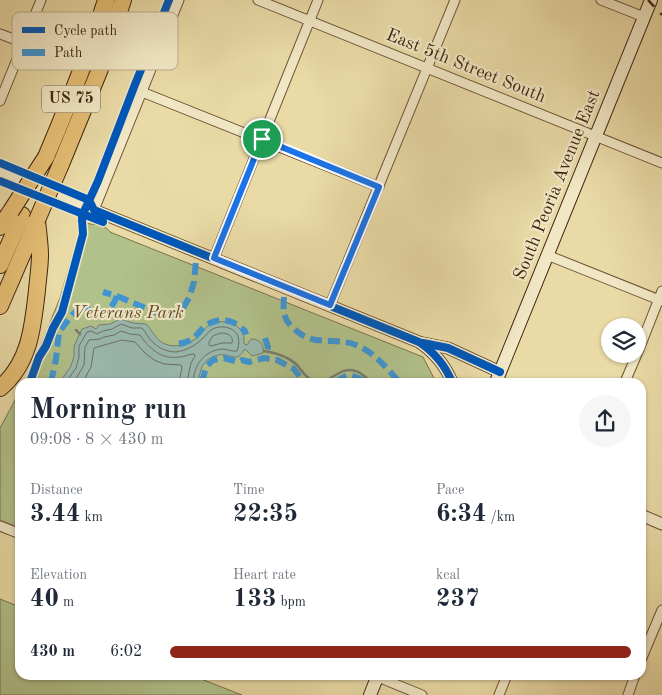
<!DOCTYPE html>
<html lang="en">
<head>
<meta charset="utf-8">
<style>
  :root { --surface:#fff; --page:#f6f6f7; --text:#1f2937; --muted:#747a83; --accent:#8f2418 }
  body { margin:0; font-family:"Old Standard TT",serif; background:var(--page); color:var(--text); height:100vh; display:flex; flex-direction:column; font-size:19px; white-space:nowrap }
  * { box-sizing:border-box; margin:0 }
  p { font-size:16px; color:var(--muted) }
  .icon { flex:none; width:28px; height:28px; fill:none; stroke:currentColor; stroke-width:2; stroke-linecap:round; stroke-linejoin:round }
  .map { position:relative; flex:1; overflow:hidden }
  .side { position:absolute; left:15px; top:378px; width:631px; height:302px; display:flex; flex-direction:column; background:var(--surface); border-radius:15px; box-shadow:0 1px 4px #0004 }
  .side>* { flex:none }
  .fabs { position:absolute; left:601px; top:318px; display:grid; gap:10px }
  .fabs a { display:grid; place-items:center; width:45px; height:45px; border-radius:50%; background:var(--surface); box-shadow:0 1px 4px #0004; font-size:25px }
  .pin { position:absolute; display:grid; place-items:center; width:42px; height:42px; color:#fff; margin:-21px; border:2px solid #fff; border-radius:50%; box-shadow:0 1px 5px #0007 }
  .round { display:grid; place-items:center; flex:none; width:52px; height:52px; border-radius:26px; background:var(--page) }
  .summary { display:flex; align-items:center; justify-content:space-between; height:85px; padding:0 15px }
  h1 { font-size:28px; font-weight:700; line-height:38px }
  .figures { display:grid; grid-template-columns:repeat(3,1fr); gap:8px; height:85px; padding:5px 15px }
  .figures div { display:grid; align-content:center }
  .figures b { font-size:25px; font-weight:700 }
  .figures small { font-size:14px; font-weight:400 }
  .figures p { font-size:14px }
  ul { padding:0 15px; list-style:none; font-size:16px }
  li { display:grid; grid-template-columns:80px 60px 1fr; align-items:center; height:38px }
  li i { height:12px; border-radius:6px; background:var(--accent) }
  .map>svg:first-child { display:block }
  .green { fill:#b1c18a; stroke:#79734e }
  .water { fill:#99b9af; stroke:#767e70 }
  .lines { fill:none; stroke-linecap:round; stroke-linejoin:round }
  .shore { stroke:#6d6f60; stroke-width:1 }
  .stream { stroke:#767e70; stroke-width:2.5 }
  .minor-casing { stroke:#6b5236; stroke-width:11 }
  .tertiary-casing { stroke:#6b5236; stroke-width:13 }
  .secondary-casing { stroke:#412511; stroke-width:14 }
  .motorway-casing { stroke:#412511; stroke-width:18 }
  .minor { stroke:#f1e7c5; stroke-width:9 }
  .tertiary { stroke:#f1e7c5; stroke-width:11 }
  .secondary { stroke:#f1e7c5; stroke-width:12 }
  .motorway { stroke:#e4bd73; stroke-width:16 }
  .rail { stroke:#412511; stroke-width:2.5; stroke-dasharray:9 9; stroke-linecap:butt }
  .motorway-bridge-casing { stroke:#412511; stroke-width:18; stroke-linecap:butt }
  .motorway-bridge { stroke:#e4bd73; stroke-width:16 }
  .quiet { stroke:#3f95d3; stroke-width:6; stroke-dasharray:12 6; stroke-linecap:butt }
  .cycleway-casing { stroke:#f1e7c5; stroke-width:11 }
  .cycleway { stroke:#0057b8; stroke-width:8 }
  .route-casing { stroke:#fff; stroke-width:10 }
  .route { stroke:#1a73e8; stroke-width:6 }
  .labels { text-anchor:middle; dominant-baseline:central; stroke-width:4.5; stroke-linejoin:round; paint-order:stroke }
  .shield { fill:#f1e7c5; stroke:#765f47; stroke-width:1 }
  .shield-label { font-size:16px; font-weight:bold; fill:#412511 }
  .street-label { font-size:18px; fill:#412511; stroke:#f1e7c5 }
  .park-label { font-size:18px; font-style:italic; fill:#5d4c2f; stroke:#f1e7c5 }
  .key { fill:#f1e7c5; stroke:#bcad8f; stroke-width:1 }
  .key-label { font-size:14px; fill:#412511 }
</style>
</head>
<body>
<div class="map">
<svg width="662" height="695" viewBox="0 0 662 695">
  <rect width="100%" height="100%" fill="#e9daa6"/>
  <filter id="stains"><feTurbulence type="fractalNoise" baseFrequency=".004" numOctaves="4"/><feColorMatrix values="0 0 0 0 .2 0 0 0 0 .09 0 0 0 0 .02 0 0 0 .5 -.17"/></filter>
  <radialGradient id="worn" r=".72"><stop offset=".6" stop-color="#630" stop-opacity="0"/><stop offset="1" stop-color="#630" stop-opacity=".3"/></radialGradient>
  <path class="green" d="M 77,220 C 81,221 86,223 90,224 C 98,225 104,224 110,232 L 423,357 L 436,382 L 24,382 L 29,374 L 60,298 L 79,233 Z
    M 20,391 L 20,528 L 0,520 L 0,428 Z
    M 0,599 L 20,607 L 20,675 L 191,675 L 242,695 L 0,695 Z"/>
  <path class="water" d="M 120,319 L 133,323 L 146,324 C 154,332 156,342 168,345 C 179,348 192,343 200,335 C 204,331 206,326 211,324 C 220,320 234,321 240,329 C 244,334 244,339 244,344 L 247,345 L 251,339 C 259,339 265,344 263,353 L 252,356 L 245,349 C 243,351 241,356 237,357 C 234,358 229,355 226,355 C 217,353 205,359 202,367 C 200,372 199,377 198,382 L 60,382 L 71,366 L 74,356 L 74,346 L 82,329 L 91,326 L 96,329 L 99,325 L 110,324 Z"/>
  <g class="lines">
    <path class="shore" d="M 221,333 C 228,333 234,336 232,343 L 222,343 L 211,346 L 209,345 L 209,342 L 213,336 Z
      M 66,382 L 76,368 L 79,357 L 79,346 L 87,332 L 91,331 L 97,334 L 103,331 L 112,329 L 121,324 L 132,328 L 142,328 C 145,331 146,334 149,338 C 155,346 165,352 176,352 C 185,351 197,345 203,338 C 206,336 208,332 211,330 C 218,325 231,326 236,333 C 240,337 239,346 237,351 C 232,352 228,349 222,349 C 203,351 194,366 193,382
      M 74,382 L 84,365 L 85,347 L 89,340 L 100,339 L 104,337 L 114,335 L 121,331 L 130,334 L 140,335 C 149,348 161,360 179,357 C 184,357 189,354 194,354 L 195,356 L 191,363 L 187,382
      M 83,382 L 91,367 L 94,348 L 122,340 L 135,342 L 145,353 L 154,360 L 164,364 L 181,365 L 182,368 L 179,382"/>
    <path class="stream" d="M 76,330 L 80,334
      M 264,351 C 276,353 288,356 297,365 C 303,372 305,377 314,382
      M 324,382 C 334,377 345,365 358,372 C 363,374 367,379 371,382"/>
    <defs>
      <path id="minor" d="M 258,0 L 662,163
        M 601,0 L 644,17
        M 0,34 L 24,43
        M 142,92 L 379,187
        M 0,101 L 41,0
        M 94,210 L 179,0
        M 547,255 L 662,301
        M 214,258 L 318,0
        M 330,305 L 455,0
        M 638,352 L 662,291
        M 625,382 L 637,354
        M 0,526 L 20,534
        M 641,660 L 662,610
        M 373,675 L 422,695
        M 499,695 L 507,675
        M 628,695 L 635,675"/>
      <path id="tertiary" d="M 0,172 L 419,342 C 434,352 445,365 452,382
        M 423,343 L 448,348 L 500,372
        M 641,515 L 662,524"/>
      <path id="secondary" d="M 496,382 L 651,0
        M 370,695 L 378,675"/>
      <path id="motorway" d="M 46,157 C 68,105 89,54 106,0
        M 61,164 L 100,69 L 123,0
        M 0,227 L 11,211
        M 0,265 L 22,215
        M 0,306 L 36,223
        M 0,388 C 30,363 33,326 37,290 C 38,278 40,266 40,255 C 40,244 38,232 37,220"/>
    </defs>
    <use href="#minor" class="minor-casing"/>
    <use href="#tertiary" class="tertiary-casing"/>
    <use href="#secondary" class="secondary-casing"/>
    <use href="#motorway" class="motorway-casing"/>
    <use href="#minor" class="minor"/>
    <use href="#tertiary" class="tertiary"/>
    <use href="#secondary" class="secondary"/>
    <use href="#motorway" class="motorway"/>
    <path class="rail" d="M 648,0 L 662,15"/>
    <defs>
      <path id="motorway-bridge" d="M 11,211 L 46,157
        M 37,220 L 61,164"/>
    </defs>
    <use href="#motorway-bridge" class="motorway-bridge-casing"/>
    <use href="#motorway-bridge" class="motorway-bridge"/>
    <path class="quiet" d="M 117,296 L 164,316 L 174,315 L 183,308 L 189,298 L 194,282 L 196,261
      M 284,297 C 283,312 283,319 294,329 C 315,348 333,336 356,345 C 374,352 387,368 399,382
      M 78,306 C 98,310 107,321 117,296 L 103,292
      M 265,338 L 268,347 L 266,359
      M 179,344 C 183,343 187,342 191,340 C 197,336 200,330 205,326 C 218,316 236,319 245,332 L 248,331
      M 51,382 L 56,359 L 59,332 L 72,315 L 82,307
      M 202,382 L 206,367 L 213,360 L 224,358 L 238,362 L 242,360 L 249,362 L 264,358 L 277,360 L 294,369 L 304,382
      M 336,382 C 348,373 352,374 365,382"/>
    <defs>
      <path id="cycleway" d="M 0,163 L 89,200 L 94,210 L 419,342 C 434,352 445,365 452,382
        M 0,181 L 103,222
        M 423,343 L 448,348 L 500,372
        M 30,382 L 39,357 L 46,346 L 53,328 L 62,312 L 83,234 L 82,220 L 82,216 L 98,181 L 134,87 L 169,0"/>
    </defs>
    <use href="#cycleway" class="cycleway-casing"/>
    <use href="#cycleway" class="cycleway"/>
  </g>
  <g class="lines">
    <defs>
      <path id="route" d="M 262,139 L 379,187 L 330,305 L 214,258 Z"/>
    </defs>
    <use href="#route" class="route-casing"/>
    <use href="#route" class="route"/>
  </g>
  <g class="labels">
    <rect class="shield" x="42" y="85.5" width="58" height="27" rx="4"/>
    <g class="shield-label">
      <text x="71" y="99">US 75</text>
    </g>
    <g class="street-label">
      <text transform="translate(466 66) rotate(22)">East 5th Street South</text>
      <text transform="translate(557 185) rotate(-68)">South Peoria Avenue East</text>
    </g>
    <g class="park-label">
      <text x="128" y="313">Veterans Park</text>
    </g>
  </g>
  <rect x="12" y="12" width="166" height="58" rx="8" class="key"/>
  <rect x="22" y="27" width="23" height="6" fill="#0057b8"/>
  <rect x="22" y="49" width="23" height="7" fill="#3f95d3"/>
  <g class="key-label">
    <text x="54" y="35">Cycle path</text>
    <text x="54" y="57">Path</text>
  </g>
  <rect width="100%" height="100%" filter="url(#stains)"/>
  <rect width="100%" height="100%" fill="url(#worn)"/>
</svg>
<div class="fabs">
<a><svg class="icon" aria-label="layers" viewBox="0 0 24 24"><path d="M12 4l9 5-9 5-9-5zM3 14l9 5 9-5"/></svg></a>
</div>
<div class="pin" style="left:262px;top:139px;background:#1e9e55"><svg class="icon" aria-label="arrive" viewBox="0 0 24 24"><path d="M6 21V4h12l-3 4 3 4H6"/></svg></div>
<section class="side">
<div class="summary"><div><h1>Morning run</h1><p>09:08 · 8 × 430 m</p></div><a class="round"><svg class="icon" aria-label="share" viewBox="0 0 24 24"><path d="M12 15V3M7 8l5-5 5 5M5 13v7h14v-7"/></svg></a></div>
<div class="figures">
<div><p>Distance</p><b>3.44<small> km</small></b></div>
<div><p>Time</p><b>22:35</b></div>
<div><p>Pace</p><b>6:34<small> /km</small></b></div>
</div>
<div class="figures">
<div><p>Elevation</p><b>40<small> m</small></b></div>
<div><p>Heart rate</p><b>133<small> bpm</small></b></div>
<div><p>kcal</p><b>237</b></div>
</div>
<ul>
<li><b>430 m</b>6:02<i style="width:100%"></i></li>
</ul>
</section>
</div>
</body>
</html>
